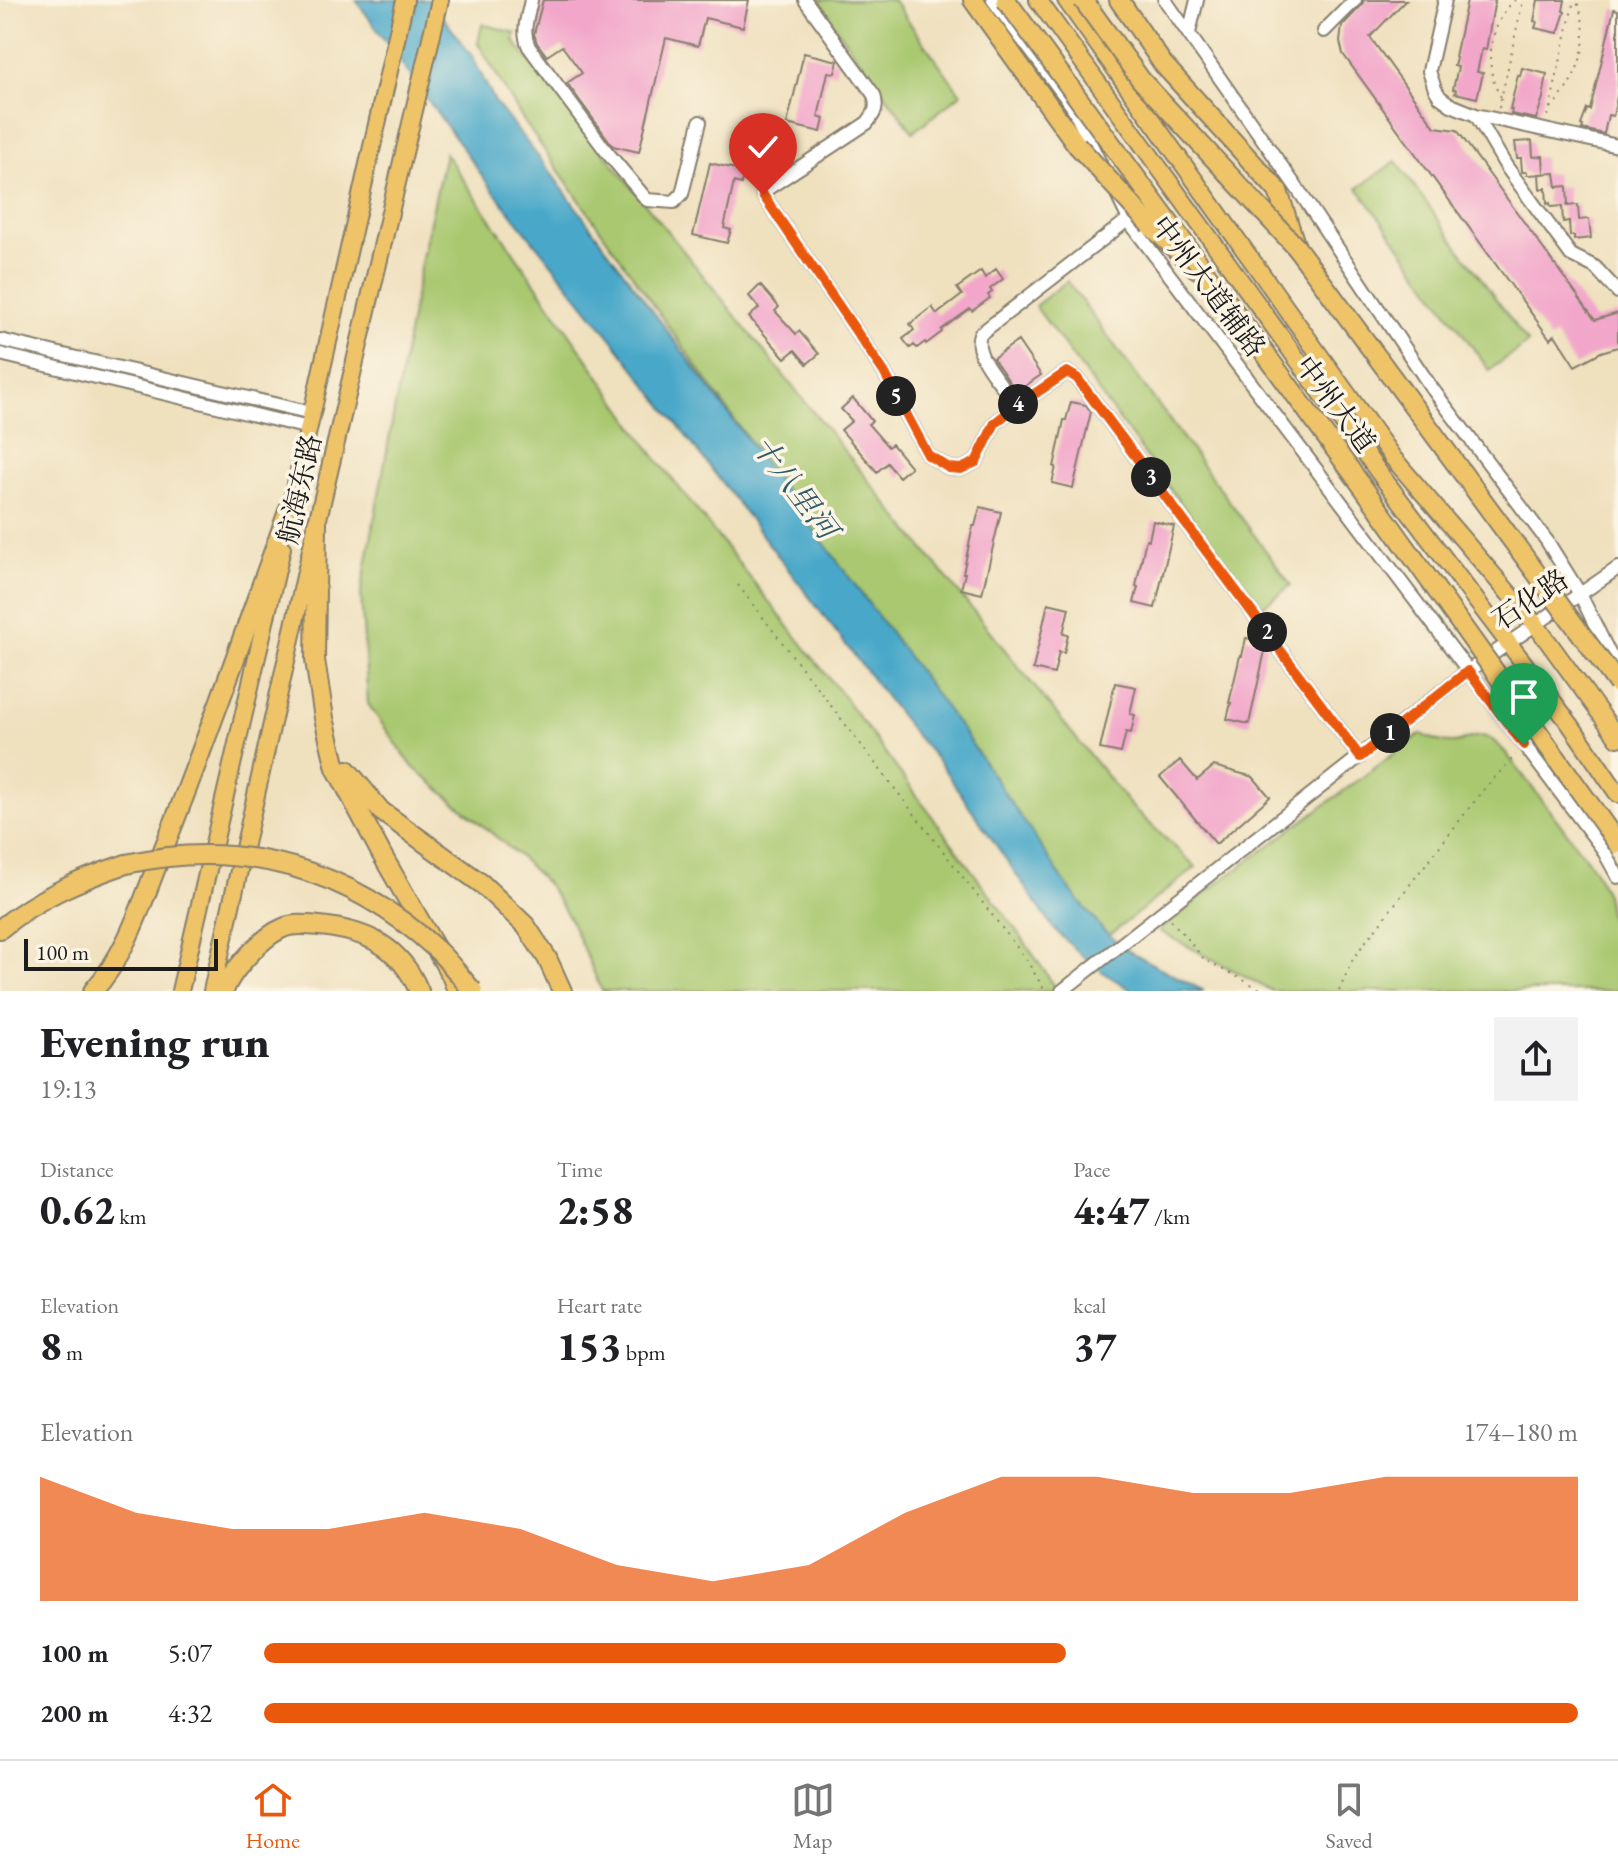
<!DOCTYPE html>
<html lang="en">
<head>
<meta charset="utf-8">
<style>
  :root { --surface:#fff; --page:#f2f2f2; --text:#202124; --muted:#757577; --line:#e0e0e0; --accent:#ea580c }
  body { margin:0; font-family:"EB Garamond","Noto Serif SC",serif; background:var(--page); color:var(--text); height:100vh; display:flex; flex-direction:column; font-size:30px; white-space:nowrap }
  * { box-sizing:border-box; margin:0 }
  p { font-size:26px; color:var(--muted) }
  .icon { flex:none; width:44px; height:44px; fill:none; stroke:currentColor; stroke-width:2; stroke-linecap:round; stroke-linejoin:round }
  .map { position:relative; height:991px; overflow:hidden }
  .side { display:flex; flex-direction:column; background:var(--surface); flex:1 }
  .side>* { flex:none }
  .scale { position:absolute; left:24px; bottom:20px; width:194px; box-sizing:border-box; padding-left:8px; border:4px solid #1c1c1c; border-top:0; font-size:22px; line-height:28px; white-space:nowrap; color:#1c1c1c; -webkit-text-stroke:6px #fcf5e5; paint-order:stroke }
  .pin { position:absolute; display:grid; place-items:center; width:68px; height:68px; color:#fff; margin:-82px -34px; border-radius:50% 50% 50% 0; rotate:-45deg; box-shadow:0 0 8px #0007 }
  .pin .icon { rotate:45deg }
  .km { position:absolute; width:40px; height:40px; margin:-20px; border-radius:50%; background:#222; color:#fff; font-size:22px; line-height:40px; text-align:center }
  .round { display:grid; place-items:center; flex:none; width:84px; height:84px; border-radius:0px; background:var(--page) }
  .headline { display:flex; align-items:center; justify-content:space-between; height:136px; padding:0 40px }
  h1 { font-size:44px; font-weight:800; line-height:60px }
  .metrics { display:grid; grid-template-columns:repeat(3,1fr); gap:12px; height:136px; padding:8px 40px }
  .metrics div { display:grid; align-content:center }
  .metrics b { font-size:40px; font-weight:800 }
  .metrics small { font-size:22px; font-weight:400 }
  .metrics p { font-size:22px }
  .chart { height:224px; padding:16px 40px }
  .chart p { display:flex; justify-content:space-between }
  .chart svg { width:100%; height:144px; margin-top:8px; fill:var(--accent); opacity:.7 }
  ul { padding:0 40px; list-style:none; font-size:26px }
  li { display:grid; grid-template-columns:128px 96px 1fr; align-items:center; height:60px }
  li i { height:20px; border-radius:10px; background:var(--accent) }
  .tabs { display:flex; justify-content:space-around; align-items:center; height:112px; border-top:2px solid var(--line); background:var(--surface); font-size:22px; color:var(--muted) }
  .tabs a { display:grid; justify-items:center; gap:4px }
  .tabs .active { color:var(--accent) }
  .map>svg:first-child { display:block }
  .green { fill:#a9c870; stroke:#627246; stroke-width:2 }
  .water { fill:#4aa8c9; stroke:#336272; stroke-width:2 }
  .building { fill:#f2a7ca }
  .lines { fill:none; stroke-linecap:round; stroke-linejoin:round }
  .minor-casing { stroke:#867e6d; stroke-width:16 }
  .major-casing { stroke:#867e6d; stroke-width:20 }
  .highway-casing { stroke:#867e6d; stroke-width:22 }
  .path { stroke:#867e6d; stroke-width:2; stroke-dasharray:2 6; stroke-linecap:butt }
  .minor { stroke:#fff; stroke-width:12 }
  .major { stroke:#efc469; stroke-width:16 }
  .highway { stroke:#efc469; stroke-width:18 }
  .highway-bridge-casing { stroke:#867e6d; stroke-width:22; stroke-linecap:butt }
  .highway-bridge { stroke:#efc469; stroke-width:18 }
  .route-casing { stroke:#fff; stroke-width:16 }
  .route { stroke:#ea580c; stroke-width:10 }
  .labels { text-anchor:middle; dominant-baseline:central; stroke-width:7; stroke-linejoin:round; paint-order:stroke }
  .street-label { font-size:28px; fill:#1c1c1c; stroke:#fcf5e5 }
  .water-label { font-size:30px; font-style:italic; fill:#315b6a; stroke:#fcf5e5 }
</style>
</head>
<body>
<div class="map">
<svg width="1618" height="991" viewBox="0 0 1618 991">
  <rect width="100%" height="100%" fill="#fcf5e5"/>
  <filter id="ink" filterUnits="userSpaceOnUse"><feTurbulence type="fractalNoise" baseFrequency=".0125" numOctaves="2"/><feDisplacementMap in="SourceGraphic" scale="16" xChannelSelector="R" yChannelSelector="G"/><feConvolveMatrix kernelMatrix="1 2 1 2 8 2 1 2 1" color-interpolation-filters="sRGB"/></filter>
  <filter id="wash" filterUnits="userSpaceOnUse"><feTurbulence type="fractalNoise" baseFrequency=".006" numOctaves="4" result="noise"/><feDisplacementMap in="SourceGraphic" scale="32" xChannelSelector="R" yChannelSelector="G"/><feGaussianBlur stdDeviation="1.8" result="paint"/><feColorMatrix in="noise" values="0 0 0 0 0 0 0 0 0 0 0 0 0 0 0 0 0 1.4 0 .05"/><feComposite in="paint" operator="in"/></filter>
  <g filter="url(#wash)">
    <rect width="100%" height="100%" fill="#efe0be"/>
    <path class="green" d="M 815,0 L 893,0 L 961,94 L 913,132 Z
      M 482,24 L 516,33 L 514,41 L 1130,805 L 1196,867 L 1102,941 L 521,117 L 478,43 Z
      M 445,153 L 655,457 L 847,701 L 1024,941 L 1058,991 L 602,991 L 570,919 L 548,885 L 519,856 L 413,767 L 368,704 L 361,593 L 422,258 Z
      M 1396,161 L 1528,343 L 1489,370 L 1358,188 Z
      M 1067,281 L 1291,585 L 1259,609 L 1035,306 Z
      M 1421,734 C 1431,738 1442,744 1453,743 C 1459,743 1459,742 1465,740 C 1484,732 1492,737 1505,752 L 1593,867 L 1606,894 L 1617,956 L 1618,991 L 1272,991 L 1159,931 L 1217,884 Z"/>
    <path class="water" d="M 356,0 L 430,0 L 472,56 L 495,102 L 548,169 L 965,734 L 1068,887 L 1103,930 L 1122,946 L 1137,956 L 1204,991 L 1133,991 L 1104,973 L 1080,954 L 1054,929 L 939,762 L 912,731 L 611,338 L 491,188 Z"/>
    <g id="blocks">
      <path class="building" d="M 543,0 L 749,0 L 743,27 L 705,18 L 698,46 L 666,38 L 639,152 L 613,146 L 567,83 L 582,73 L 562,46 L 547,56 L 537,43 L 534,34 Z
        M 1364,0 L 1406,0 L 1370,37 L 1435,127 L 1457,130 L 1595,320 L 1618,313 L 1618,347 L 1601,352 L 1575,366 L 1555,335 L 1550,339 L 1343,54 L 1340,42 L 1342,26 L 1361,6 Z
        M 1467,0 L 1495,0 L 1486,50 L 1482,49 L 1477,72 L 1483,73 L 1477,98 L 1455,93 L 1456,90 L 1453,89 L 1458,67 L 1454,66 L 1456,58 L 1455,57 Z
        M 1538,0 L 1565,0 L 1563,11 L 1565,12 L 1558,33 L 1535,28 L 1537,22 L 1534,21 Z
        M 1614,9 L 1618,10 L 1618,92 L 1613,116 L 1608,115 L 1604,134 L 1582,129 L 1583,126 L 1581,125 L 1587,109 L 1590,110 Z
        M 804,53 L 838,61 L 835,73 L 828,72 L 818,117 L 824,119 L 821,132 L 787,124 Z
        M 1522,68 L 1547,74 L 1543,98 L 1536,119 L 1511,114 L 1512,109 L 1510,109 L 1518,75 L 1520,76 Z
        M 1532,141 L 1533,157 L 1543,156 L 1544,174 L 1527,175 L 1527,172 L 1522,172 L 1521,158 L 1517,158 L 1515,142 Z
        M 710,163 L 744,171 L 741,184 L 734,182 L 724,228 L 731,230 L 727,243 L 693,235 Z
        M 1555,173 L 1557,187 L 1567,186 L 1568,206 L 1566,206 L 1578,205 L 1579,220 L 1589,219 L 1591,238 L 1574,240 L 1574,236 L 1570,236 L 1569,221 L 1563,222 L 1562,206 L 1551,207 L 1550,203 L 1547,204 L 1546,188 L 1540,189 L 1539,174 Z
        M 996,269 L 1003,279 L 990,289 L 992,292 L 988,295 L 990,298 L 972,311 L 970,309 L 953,321 L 941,330 L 942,332 L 926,344 L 925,342 L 917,348 L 914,345 L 910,348 L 903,339 L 914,330 L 910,324 L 932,307 L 937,314 L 962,295 L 957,288 L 981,271 L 985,278 Z
        M 760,285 L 779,307 L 775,311 L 796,334 L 799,331 L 819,354 L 807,364 L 795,350 L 785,358 L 749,317 L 759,308 L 749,296 Z
        M 1018,341 L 1041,375 L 1015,393 L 1011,384 L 993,358 Z
        M 853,398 L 872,421 L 868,424 L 888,447 L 892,444 L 911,467 L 899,477 L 887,463 L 877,472 L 841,430 L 852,421 L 841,409 Z
        M 1071,402 L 1086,405 L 1091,412 L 1073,488 L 1052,483 L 1056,467 L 1054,467 L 1064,420 L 1066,420 Z
        M 980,507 L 1001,512 L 982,594 L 961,589 L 965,573 L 963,573 L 973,526 L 975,526 Z
        M 1153,521 L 1174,526 L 1155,608 L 1134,603 L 1138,587 L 1136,586 L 1146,539 L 1149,540 Z
        M 1048,603 L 1069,608 L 1063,634 L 1068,635 L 1064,653 L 1059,652 L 1054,674 L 1033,669 Z
        M 1246,638 L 1262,641 L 1266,646 L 1249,724 L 1227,719 L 1231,703 L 1229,703 L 1240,656 L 1242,656 Z
        M 1115,683 L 1136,687 L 1130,714 L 1135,715 L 1131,733 L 1126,732 L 1121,753 L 1100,749 Z
        M 1180,760 L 1197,780 L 1214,766 L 1253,777 L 1270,797 L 1216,844 L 1160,777 Z"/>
    </g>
  </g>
  <g filter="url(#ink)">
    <use href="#blocks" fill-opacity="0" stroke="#867e6d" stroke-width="2"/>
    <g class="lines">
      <defs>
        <path id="minor" d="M 531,0 C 528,17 521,31 529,47 L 606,151 L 647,200 L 674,202 L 682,194 L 700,122
          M 805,0 L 874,95 C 878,108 875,113 867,123 L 767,189 L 763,195 L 884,372 L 928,455 L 949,468 L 961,469 L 976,462 L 995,423 L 1015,407 L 1067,372 L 1077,378 L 1360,757
          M 993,0 L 1072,106 L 1100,163
          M 1165,0 L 1299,191 L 1431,387 L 1547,541 L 1580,594 L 1609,653 L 1618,665
          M 1445,0 L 1429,71 L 1435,89 L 1440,97 L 1451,105 L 1476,115 L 1618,146
          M 1324,31 L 1355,0
          M 1189,33 L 1197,0
          M 1476,115 L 1506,166 L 1571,255 L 1595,267 L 1618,292
          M 1118,197 L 1131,224 L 1602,848 L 1618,877
          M 0,340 L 312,413
          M 0,354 L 309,428
          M 1004,389 C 994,374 973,353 980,334 L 1129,219
          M 1062,991 L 1468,671 L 1618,568"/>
        <path id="major" d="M 1038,0 L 1380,474 L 1570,724 L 1618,794
          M 1066,0 L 1393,458 L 1536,625 L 1618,738
          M 291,506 L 405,0
          M 180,991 L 282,548
          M 212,991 L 317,523 L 440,0"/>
        <path id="highway" d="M 973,0 L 1077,145
          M 1119,0 L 1163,64 L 1278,191 L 1296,247
          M 1150,225 L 1197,269
          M 317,523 L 315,660 L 324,718 L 336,768 L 382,855 L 451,975 L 457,991
          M 347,770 L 381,811 L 482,884 L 526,926 L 547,958 L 562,991
          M 0,929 C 37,898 81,879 126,864
          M 93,991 C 127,954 142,902 161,855 C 209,737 250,615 294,495
          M 224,991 C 231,971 263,936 283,928 C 293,923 309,925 320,926 C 367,931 400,946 419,991"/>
      </defs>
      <use href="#minor" class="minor-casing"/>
      <use href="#major" class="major-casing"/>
      <use href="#highway" class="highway-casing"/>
      <path class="path" d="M 1501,97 C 1482,69 1490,22 1515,0
        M 1499,108 L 1523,0
        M 1551,108 C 1579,78 1594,39 1576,0
        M 1548,116 L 1574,0
        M 738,585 L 1026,959 L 1045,991
        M 1171,920 L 1205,960 L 1264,991
        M 1339,991 L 1352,961 L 1360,949 L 1484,789 L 1516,755"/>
      <use href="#minor" class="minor"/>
      <use href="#major" class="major"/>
      <use href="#highway" class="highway"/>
      <defs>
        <path id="highway-bridge" d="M 1006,0 L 1365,490 L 1618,844
          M 1083,0 L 1141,80 L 1296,247 L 1618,684
          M 1077,145 L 1150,225
          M 126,864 C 242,838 350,869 437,950 C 450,962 461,978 473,991"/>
      </defs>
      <use href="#highway-bridge" class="highway-bridge-casing"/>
      <use href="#highway-bridge" class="highway-bridge"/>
    </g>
  </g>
  <g class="lines" filter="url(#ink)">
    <defs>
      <path id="route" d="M 763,195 L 884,372 L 928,455 L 949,468 L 961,469 L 976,462 L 995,423 L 1015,407 L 1067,372 L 1077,378 L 1360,757 L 1468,671 L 1524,745"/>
    </defs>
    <use href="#route" class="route-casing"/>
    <use href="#route" class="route"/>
  </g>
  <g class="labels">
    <g class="street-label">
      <text transform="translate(1209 286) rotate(53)">中州大道辅路</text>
      <text transform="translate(1336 404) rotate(53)">中州大道</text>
      <text transform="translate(299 489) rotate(-77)">航海东路</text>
      <text transform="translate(1530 599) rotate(-34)">石化路</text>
    </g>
    <g class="water-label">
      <text transform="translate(795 487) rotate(53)">十八里河</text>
    </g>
  </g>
</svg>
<div class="scale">100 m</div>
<div class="pin" style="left:1524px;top:745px;background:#1e9e55"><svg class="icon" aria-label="arrive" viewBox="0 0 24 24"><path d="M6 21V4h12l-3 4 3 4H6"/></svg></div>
<div class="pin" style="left:763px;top:195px;background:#d93025"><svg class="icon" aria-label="check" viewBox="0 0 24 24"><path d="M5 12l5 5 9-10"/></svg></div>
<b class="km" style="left:1390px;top:733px">1</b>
<b class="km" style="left:1267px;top:632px">2</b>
<b class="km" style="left:1151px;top:477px">3</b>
<b class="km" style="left:1018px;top:404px">4</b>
<b class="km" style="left:896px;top:396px">5</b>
</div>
<section class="side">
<div class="headline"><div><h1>Evening run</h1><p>19:13</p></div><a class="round"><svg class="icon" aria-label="share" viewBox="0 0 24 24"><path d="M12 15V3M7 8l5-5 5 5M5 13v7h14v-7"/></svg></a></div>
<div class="metrics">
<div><p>Distance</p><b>0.62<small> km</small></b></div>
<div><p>Time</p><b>2:58</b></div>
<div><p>Pace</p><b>4:47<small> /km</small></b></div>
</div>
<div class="metrics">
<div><p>Elevation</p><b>8<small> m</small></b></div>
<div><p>Heart rate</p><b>153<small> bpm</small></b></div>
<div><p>kcal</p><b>37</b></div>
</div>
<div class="chart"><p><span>Elevation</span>174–180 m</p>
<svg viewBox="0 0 160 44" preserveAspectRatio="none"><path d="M0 44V6L10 17L20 22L30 22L40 17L50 22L60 33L70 38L80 33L90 17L100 6L110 6L120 11L130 11L140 6L150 6L160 6V44z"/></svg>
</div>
<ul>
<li><b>100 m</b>5:07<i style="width:61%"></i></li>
<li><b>200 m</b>4:32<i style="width:100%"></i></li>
</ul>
</section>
<nav class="tabs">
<a class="active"><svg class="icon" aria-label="home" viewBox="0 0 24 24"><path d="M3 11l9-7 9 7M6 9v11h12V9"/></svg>Home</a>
<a><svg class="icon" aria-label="map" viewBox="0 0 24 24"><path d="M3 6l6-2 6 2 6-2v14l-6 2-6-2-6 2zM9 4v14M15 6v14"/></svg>Map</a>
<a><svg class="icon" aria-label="saved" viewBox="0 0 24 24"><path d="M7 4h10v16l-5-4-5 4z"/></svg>Saved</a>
</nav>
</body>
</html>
